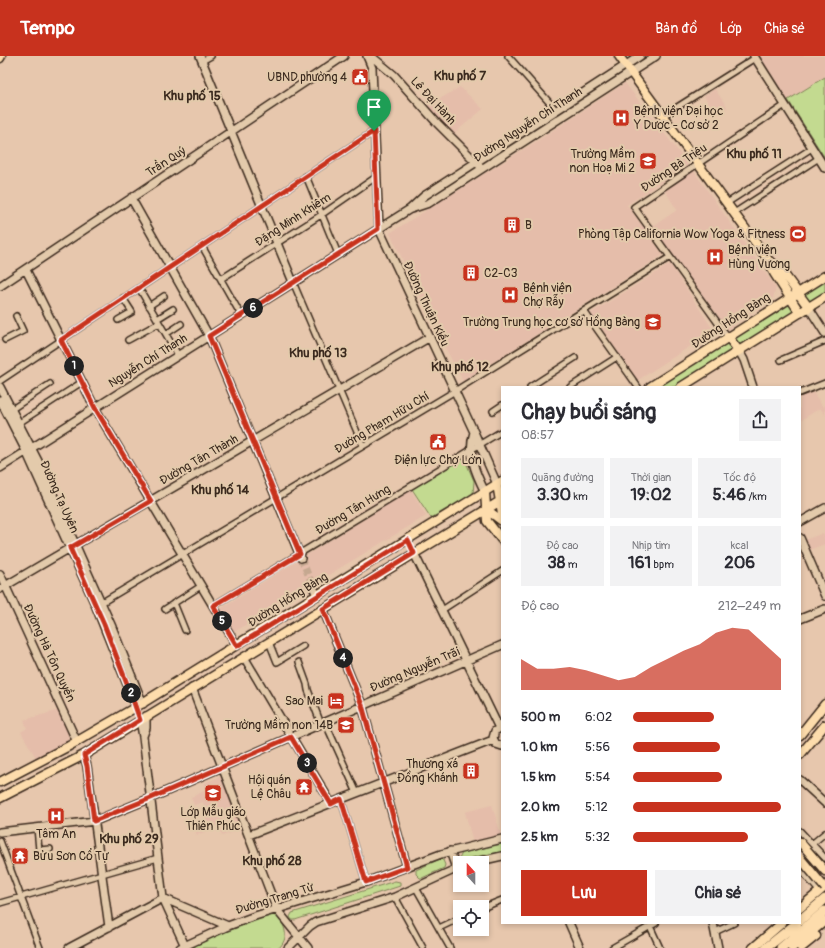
<!DOCTYPE html>
<html lang="vi">
<head>
<meta charset="utf-8">
<style>
  :root { --surface:#fff; --page:#f2f2f3; --text:#2b2b33; --muted:#7c7c81; --accent:#c8321e }
  body { margin:0; font-family:Pangolin,sans-serif; background:var(--page); color:var(--text); height:100vh; display:flex; flex-direction:column; font-size:15px; white-space:nowrap }
  * { box-sizing:border-box; margin:0 }
  p { font-size:13px; color:var(--muted) }
  .icon { flex:none; width:22px; height:22px; fill:none; stroke:currentColor; stroke-width:2; stroke-linecap:round; stroke-linejoin:round }
  .map { position:relative; flex:1; overflow:hidden }
  .panel { position:absolute; left:501px; top:330px; width:300px; height:538px; display:flex; flex-direction:column; background:var(--surface); border-radius:0px; box-shadow:0 2px 6px #0003 }
  .panel>* { flex:none }
  .needle { width:26px; rotate:339deg }
  .fabs { position:absolute; left:453px; top:800px; display:grid; gap:8px }
  .fabs a { display:grid; place-items:center; width:36px; height:36px; border-radius:0px; background:var(--surface); box-shadow:0 2px 6px #0003; font-size:20px }
  .pin { position:absolute; display:grid; place-items:center; width:34px; height:34px; color:#fff; margin:-41px -17px; border-radius:50% 50% 50% 0; rotate:-45deg; box-shadow:0 0 4px #0007 }
  .pin .icon { rotate:45deg }
  .km { position:absolute; width:20px; height:20px; margin:-10px; border-radius:50%; background:#222; color:#fff; font-size:11px; line-height:20px; text-align:center }
  .round { display:grid; place-items:center; flex:none; width:42px; height:42px; border-radius:0px; background:var(--page) }
  .headline { display:flex; align-items:center; justify-content:space-between; height:68px; padding:0 20px }
  h1 { font-size:22px; font-weight:700; line-height:30px }
  .figures { display:grid; grid-template-columns:repeat(3,1fr); gap:6px; height:68px; padding:4px 20px }
  .figures div { display:grid; align-content:center; border-radius:0px; background:var(--page); text-align:center }
  .figures b { font-size:17px; font-weight:700 }
  .figures small { font-size:11px; font-weight:400 }
  .figures p { font-size:11px }
  .chart { height:112px; padding:8px 20px }
  .chart p { display:flex; justify-content:space-between }
  .chart svg { width:100%; height:72px; margin-top:4px; fill:var(--accent); opacity:.7 }
  .primary-button { display:flex; gap:8px; margin-top:auto; padding:8px 20px }
  .primary-button a { flex:1; height:46px; border-radius:0px; background:var(--accent); color:#fff; font-size:16px; font-weight:700; line-height:46px; text-align:center }
  .primary-button a+a { background:var(--page); color:var(--text) }
  ul { padding:0 20px; list-style:none; font-size:13px }
  li { display:grid; grid-template-columns:64px 48px 1fr; align-items:center; height:30px }
  li i { height:10px; border-radius:5px; background:var(--accent) }
  header { display:flex; align-items:center; gap:24px; box-sizing:border-box; height:56px; padding:0 20px; background:var(--accent); color:#fff }
  header strong { font-size:19px }
  nav { display:flex; gap:22px; margin-inline-start:auto; font-size:14px }
  .map>svg:first-child { display:block }
  .built { fill:#e5bdaa }
  .green { fill:#c3da90; stroke:#7f8257 }
  .lines { fill:none; stroke-linecap:round; stroke-linejoin:round }
  .secondary-tunnel { stroke:#c5a890; stroke-width:7; stroke-dasharray:7 3.5; stroke-linecap:butt }
  .street-casing { stroke:#3b2a1e; stroke-width:8 }
  .secondary-casing { stroke:#3b2a1e; stroke-width:10 }
  .primary-casing { stroke:#3b2a1e; stroke-width:11 }
  .highway-casing { stroke:#3b2a1e; stroke-width:12 }
  .street { stroke:#e3caab; stroke-width:5 }
  .secondary { stroke:#e3caab; stroke-width:7 }
  .primary { stroke:#fddcac; stroke-width:8 }
  .highway { stroke:#fddcac; stroke-width:9 }
  .primary-bridge-casing { stroke:#3b2a1e; stroke-width:11; stroke-linecap:butt }
  .primary-bridge { stroke:#fddcac; stroke-width:8 }
  .route-casing { stroke:#fff; stroke-width:8 }
  .route { stroke:#c8321e; stroke-width:5 }
  .labels { text-anchor:middle; dominant-baseline:central; stroke-width:4; stroke-linejoin:round; paint-order:stroke }
  .poi-label { font-size:12px; fill:#3b2a1e; stroke:#e3caab; text-anchor:end }
  .street-label { font-size:12px; fill:#3b2a1e; stroke:#e3caab }
  .neighbourhood-label { font-size:13px; font-weight:bold; fill:#3b2a1e; stroke:#e3caab }
</style>
</head>
<body>
<header>
<strong>Tempo</strong>
<nav><a>Bản đồ</a><a>Lớp</a><a>Chia sẻ</a></nav>
</header>
<div class="map">
<svg width="825" height="892" viewBox="0 0 825 892">
  <rect width="100%" height="100%" fill="#e7c7ad"/>
  <filter id="ink" filterUnits="userSpaceOnUse"><feTurbulence type="fractalNoise" baseFrequency=".025" numOctaves="2"/><feDisplacementMap in="SourceGraphic" scale="8" xChannelSelector="R" yChannelSelector="G"/><feConvolveMatrix kernelMatrix="1 2 1 2 8 2 1 2 1" color-interpolation-filters="sRGB"/></filter>
  <g filter="url(#ink)">
    <path class="built" d="M 760,0 L 825,0 L 825,21 L 788,44 Z
      M 625,27 L 688,108 L 627,149 L 663,199 L 463,325 L 438,278 L 390,177 L 540,83 Z
      M 460,31 L 483,53 L 451,80 L 426,51 Z
      M 715,33 L 727,51 L 716,59 L 704,40 Z
      M 693,114 L 776,232 L 773,242 L 728,273 L 652,171 L 677,154 L 664,133 Z
      M 670,208 L 714,275 L 638,324 L 591,257 Z
      M 813,336 L 823,351 L 825,349 L 825,359 L 820,352 L 800,365 L 800,341 Z
      M 411,434 L 426,460 L 234,576 L 220,553 Z
      M 823,477 L 825,482 L 825,488 L 809,494 L 805,484 Z
      M 59,654 L 74,682 L 36,702 L 21,676 L 27,672 L 24,664 Z
      M 219,721 L 223,723 L 241,773 L 222,780 L 218,770 L 197,779 L 192,768 L 206,763 L 202,754 L 205,752 L 203,746 L 194,749 L 191,741 L 207,734 L 204,727 Z
      M 492,749 L 501,779 L 473,787 L 465,756 Z"/>
    <path class="green" d="M 825,21 L 825,102 L 788,44 Z
      M 825,224 L 825,238 L 810,248 L 803,238 Z
      M 790,248 L 795,256 L 675,331 L 657,331 Z
      M 462,403 L 465,404 L 474,425 L 473,438 L 431,462 L 412,433 Z
      M 502,788 L 502,796 L 464,805 L 459,803 L 462,797 Z
      M 440,803 L 443,804 L 445,809 L 444,812 L 422,822 L 420,822 L 416,818 L 416,814 Z
      M 395,825 L 400,826 L 400,830 L 295,864 L 292,864 L 290,861 L 292,857 Z
      M 270,859 L 277,860 C 286,870 289,882 279,892 L 193,892 L 200,886 Z"/>
    <g class="lines">
      <path class="secondary-tunnel" d="M 301,502 L 312,528"/>
      <defs>
        <path id="street" d="M 508,0 L 556,54
          M 202,5 L 211,0
          M 663,60 L 755,2
          M 306,120 L 338,198
          M 727,147 L 812,92
          M 734,157 L 819,102
          M 202,190 L 241,259
          M 221,223 L 321,159 L 376,121
          M 293,226 L 363,390
          M 139,232 L 178,299
          M 149,250 L 164,240
          M 584,255 L 638,331
          M 157,263 L 173,253
          M 118,264 L 132,256 L 123,242
          M 166,278 L 181,268
          M 728,281 L 634,151 L 785,49
          M 5,284 L 23,275 L 16,260
          M 128,284 L 159,267
          M 781,304 L 825,285
          M 0,325 L 374,75
          M 530,331 L 575,302
          M 570,331 L 617,301
          M 800,337 L 825,327
          M 12,353 L 50,328
          M 493,355 L 502,349
          M 19,367 L 82,326
          M 101,547 L 455,335 L 670,201
          M 174,547 L 185,574
          M 213,550 L 502,375
          M 165,553 L 201,530
          M 442,554 L 502,515
          M 269,586 L 277,606 L 303,590
          M 299,606 L 307,628 L 308,634 L 321,668
          M 325,666 L 357,737
          M 341,743 L 366,826
          M 37,772 L 39,794 L 50,793
          M 800,775 L 825,802
          M 0,785 L 40,892
          M 812,788 L 825,777
          M 800,813 L 819,835
          M 416,832 L 450,892
          M 395,841 L 423,892
          M 0,847 L 158,802
          M 482,852 L 502,844
          M 650,870 L 660,892
          M 439,872 L 460,862
          M 715,876 L 734,867
          M 612,892 L 656,867"/>
        <path id="secondary" d="M 200,0 L 293,226
          M 367,0 L 372,12 L 379,173 L 474,376 L 497,428
          M 371,0 L 394,19 L 437,67 L 479,109
          M 754,0 L 825,112
          M 131,142 L 209,280 L 301,502
          M 411,153 L 429,147 L 656,0
          M 26,214 L 95,352 L 237,590
          M 0,230 L 344,0
          M 809,252 L 825,277
          M 739,295 L 744,304 L 753,331
          M 0,331 L 39,407 L 112,571 L 143,648
          M 0,344 L 26,395 L 94,546 L 136,651
          M 474,376 C 467,398 475,416 485,436
          M 0,412 L 410,153 L 424,140 L 640,0
          M 800,466 L 825,452
          M 800,482 L 825,540
          M 414,497 L 499,672
          M 0,518 L 77,686
          M 312,528 L 317,540
          M 0,533 L 430,281
          M 323,553 L 362,649 L 407,811
          M 800,563 L 825,553
          M 244,601 L 331,747
          M 192,632 L 277,854 L 308,892
          M 140,664 L 143,681 L 163,842 L 186,892
          M 502,671 L 495,675 L 493,682 L 496,688 L 502,690
          M 143,680 L 146,672 L 146,660
          M 84,699 L 87,710 L 109,871
          M 800,724 L 825,747
          M 0,776 L 95,765 L 151,742 L 502,589
          M 249,779 L 493,684
          M 450,795 L 456,812
          M 471,807 L 502,800
          M 569,867 L 580,892
          M 713,867 L 718,892
          M 69,892 L 163,842 L 228,870
          M 180,892 L 228,870 L 255,860 L 366,826 L 441,798 L 502,783
          M 288,892 L 310,870 L 316,866 L 395,841 L 460,811"/>
        <path id="primary" d="M 619,0 L 769,205 L 774,217 L 800,257
          M 0,2 L 1,0
          M 769,205 L 778,210 L 809,252
          M 728,281 L 739,295
          M 650,331 L 825,220
          M 681,331 L 825,241
          M 497,428 L 502,457
          M 485,436 L 487,465 L 502,484
          M 486,453 L 502,465
          M 800,679 L 825,648
          M 800,699 L 825,669
          M 0,726 L 69,690 L 136,651 L 502,425
          M 0,742 L 84,699 L 502,444
          M 800,786 L 825,815
          M 800,852 L 825,831
          M 753,892 L 782,867
          M 792,892 L 825,865
          M 801,892 L 816,880"/>
        <path id="highway" d="M 800,864 L 825,843
          M 766,892 L 797,867
          M 781,892 L 825,855"/>
      </defs>
      <use href="#street" class="street-casing"/>
      <use href="#secondary" class="secondary-casing"/>
      <use href="#primary" class="primary-casing"/>
      <use href="#highway" class="highway-casing"/>
      <use href="#street" class="street"/>
      <use href="#secondary" class="secondary"/>
      <use href="#primary" class="primary"/>
      <use href="#highway" class="highway"/>
      <defs>
        <path id="primary-bridge" d="M 800,802 L 825,832"/>
      </defs>
      <use href="#primary-bridge" class="primary-bridge-casing"/>
      <use href="#primary-bridge" class="primary-bridge"/>
    </g>
  </g>
  <g class="lines" filter="url(#ink)">
    <defs>
      <path id="route" d="M 374,75 L 378,173 L 209,280 L 300,498 L 213,550 L 237,590 L 408,484 L 414,497 L 323,553 L 362,649 L 407,811 L 366,826 L 341,743 L 331,748 L 291,681 L 151,742 L 94,765 L 87,710 L 84,699 L 140,664 L 132,641 L 104,568 L 70,492 L 151,445 L 95,352 L 61,284 Z"/>
    </defs>
    <use href="#route" class="route-casing"/>
    <use href="#route" class="route"/>
  </g>
  <defs>
    <symbol id="civic-square" viewBox="-11 -11 22 22"><rect x="-9" y="-9" width="18" height="18" rx="4" fill="#c8321e" stroke="#e3caab"/><path d="M-.6-6.5H3V-4.5H.6V-3L4-1V1h2V6H-6V1h2V-1L-.6-3ZM-1.2 2.5V6h2.4V2.5Z" fill="#fff"/></symbol>
    <symbol id="hospital-square" viewBox="-11 -11 22 22"><rect x="-9" y="-9" width="18" height="18" rx="4" fill="#c8321e" stroke="#e3caab"/><path d="M-5-5h3v3.5h4V-5h3V5h-3V1.5h-4V5h-3Z" fill="#fff"/></symbol>
    <symbol id="school-square" viewBox="-11 -11 22 22"><rect x="-9" y="-9" width="18" height="18" rx="4" fill="#c8321e" stroke="#e3caab"/><path d="M0-5L7-2L0 1L-7-2ZM-4 1L0 2.5L4 1V4Q0 6-4 4Z" fill="#fff"/></symbol>
    <symbol id="building-square" viewBox="-11 -11 22 22"><rect x="-9" y="-9" width="18" height="18" rx="4" fill="#c8321e" stroke="#e3caab"/><path d="M-4-6H4V6H1V3H-1V6H-4ZM-2.5-4.3h1.7v1.8h-1.7ZM.8-4.3h1.7v1.8H.8ZM-2.5-1h1.7V.8h-1.7ZM.8-1h1.7V.8H.8Z" fill="#fff"/></symbol>
    <symbol id="stadium-square" viewBox="-11 -11 22 22"><rect x="-9" y="-9" width="18" height="18" rx="4" fill="#c8321e" stroke="#e3caab"/><path d="M0-5a6.5 5 0 1 0 0 10a6.5 5 0 1 0 0-10ZM-3.5-1.8h7v3.6h-7Z" fill="#fff"/></symbol>
    <symbol id="hotel-square" viewBox="-11 -11 22 22"><rect x="-9" y="-9" width="18" height="18" rx="4" fill="#c8321e" stroke="#e3caab"/><path d="M-6-4.5h1.5V1H6V5H4.5V3h-9V5H-6ZM-4 0a1.8 1.8 0 1 1 3.6 0ZM.5 0V-2.5h3Q6-2.5 6 0Z" fill="#fff"/></symbol>
    <symbol id="temple-square" viewBox="-11 -11 22 22"><rect x="-9" y="-9" width="18" height="18" rx="4" fill="#c8321e" stroke="#e3caab"/><path d="M0-6L5-2H3V0L6.5 2.5H4V6H1.5V3h-3V6H-4V2.5H-6.5L-3 0V-2H-5Z" fill="#fff"/></symbol>
  </defs>
  <g fill-rule="evenodd">
    <use href="#civic-square" x="350" y="11" width="20" height="20"/>
    <use href="#hospital-square" x="611" y="52" width="20" height="20"/>
    <use href="#school-square" x="638" y="95" width="20" height="20"/>
    <use href="#building-square" x="502" y="159" width="20" height="20"/>
    <use href="#stadium-square" x="788" y="168" width="20" height="20"/>
    <use href="#hospital-square" x="705" y="191" width="20" height="20"/>
    <use href="#building-square" x="461" y="207" width="20" height="20"/>
    <use href="#hospital-square" x="500" y="229" width="20" height="20"/>
    <use href="#school-square" x="643" y="256" width="20" height="20"/>
    <use href="#civic-square" x="428" y="376" width="20" height="20"/>
    <use href="#hotel-square" x="326" y="635" width="20" height="20"/>
    <use href="#school-square" x="336" y="659" width="20" height="20"/>
    <use href="#building-square" x="461" y="705" width="20" height="20"/>
    <use href="#temple-square" x="294" y="721" width="20" height="20"/>
    <use href="#school-square" x="203" y="727" width="20" height="20"/>
    <use href="#hospital-square" x="46" y="750" width="20" height="20"/>
    <use href="#temple-square" x="10" y="790" width="20" height="20"/>
  </g>
  <g class="labels">
    <g class="poi-label">
      <text x="347" y="21">UBND phường 4</text>
      <text x="634" y="55" text-anchor="start">Bệnh viện Đại học<tspan x="634" dy="14">Y Dược - Cơ sở 2</tspan></text>
      <text x="635" y="98">Trường Mầm<tspan x="635" dy="14">non Hoạ Mi 2</tspan></text>
      <text x="525" y="169" text-anchor="start">B</text>
      <text x="785" y="178">Phòng Tập California Wow Yoga &amp; Fitness</text>
      <text x="728" y="194" text-anchor="start">Bệnh viện<tspan x="728" dy="14">Hùng Vương</tspan></text>
      <text x="484" y="217" text-anchor="start">C2-C3</text>
      <text x="523" y="232" text-anchor="start">Bệnh viện<tspan x="523" dy="14">Chợ Rẫy</tspan></text>
      <text x="640" y="266">Trường Trung học cơ sở Hồng Bàng</text>
      <text x="438" y="404" text-anchor="middle">Điện lực Chợ Lớn</text>
      <text x="323" y="645">Sao Mai</text>
      <text x="333" y="669">Trường Mầm non 14B</text>
      <text x="458" y="708">Thương xá<tspan x="458" dy="14">Đồng Khánh</tspan></text>
      <text x="291" y="724">Hội quán<tspan x="291" dy="14">Lệ Châu</tspan></text>
      <text x="213" y="756" text-anchor="middle">Lớp Mẫu giáo<tspan x="213" dy="14">Thiên Phúc</tspan></text>
      <text x="56" y="778" text-anchor="middle">Tâm An</text>
      <text x="33" y="800" text-anchor="start">Bửu Sơn Cổ Tự</text>
    </g>
    <g class="street-label">
      <text transform="translate(433 45) rotate(47)">Lê Đại Hành</text>
      <text transform="translate(528 69) rotate(-33)">Đường Nguyễn Chí Thanh</text>
      <text transform="translate(166 106) rotate(-33)">Trần Quý</text>
      <text transform="translate(674 112) rotate(-34)">Đường Bà Triệu</text>
      <text transform="translate(293 164) rotate(-33)">Đặng Minh Khiêm</text>
      <text transform="translate(426 248) rotate(65)">Đường Thuận Kiều</text>
      <text transform="translate(731 265) rotate(-33)">Đường Hồng Bàng</text>
      <text transform="translate(148 305) rotate(-32)">Nguyễn Chí Thanh</text>
      <text transform="translate(382 367) rotate(-31)">Đường Phạm Hữu Chí</text>
      <text transform="translate(199 404) rotate(-30)">Đường Tân Thành</text>
      <text transform="translate(59 441) rotate(66)">Đường Tạ Uyên</text>
      <text transform="translate(353 454) rotate(-31)">Đường Tân Hưng</text>
      <text transform="translate(288 544) rotate(-32)">Đường Hồng Bàng</text>
      <text transform="translate(49 597) rotate(65)">Đường Hà Tôn Quyền</text>
      <text transform="translate(415 614) rotate(-23)">Đường Nguyễn Trãi</text>
      <text transform="translate(275 843) rotate(-17)">Đường Trang Tử</text>
    </g>
    <g class="neighbourhood-label">
      <text x="460" y="20">Khu phố 7</text>
      <text x="192" y="40">Khu phố 15</text>
      <text x="754" y="98">Khu phố 11</text>
      <text x="318" y="297">Khu phố 13</text>
      <text x="460" y="311">Khu phố 12</text>
      <text x="220" y="434">Khu phố 14</text>
      <text x="129" y="783">Khu phố 29</text>
      <text x="272" y="805">Khu phố 28</text>
    </g>
  </g>
</svg>
<div class="fabs">
<a><svg class="needle" viewBox="-14 -14 28 28"><path d="M0-13l5 13h-10z" fill="#e53935"/><path d="M0 13l5-13h-10z" fill="#7c7c81"/></svg></a>
<a><svg class="icon" aria-label="locate" viewBox="0 0 24 24"><circle cx="12" cy="12" r="6"/><path d="M12 2v4M12 18v4M2 12h4M18 12h4"/></svg></a>
</div>
<div class="pin" style="left:374px;top:75px;background:#1e9e55"><svg class="icon" aria-label="arrive" viewBox="0 0 24 24"><path d="M6 21V4h12l-3 4 3 4H6"/></svg></div>
<b class="km" style="left:74px;top:310px">1</b>
<b class="km" style="left:131px;top:637px">2</b>
<b class="km" style="left:307px;top:707px">3</b>
<b class="km" style="left:343px;top:602px">4</b>
<b class="km" style="left:222px;top:565px">5</b>
<b class="km" style="left:253px;top:252px">6</b>
<section class="panel">
<div class="headline"><div><h1>Chạy buổi sáng</h1><p>08:57</p></div><a class="round"><svg class="icon" aria-label="share" viewBox="0 0 24 24"><path d="M12 15V3M7 8l5-5 5 5M5 13v7h14v-7"/></svg></a></div>
<div class="figures">
<div><p>Quãng đường</p><b>3.30<small> km</small></b></div>
<div><p>Thời gian</p><b>19:02</b></div>
<div><p>Tốc độ</p><b>5:46<small> /km</small></b></div>
</div>
<div class="figures">
<div><p>Độ cao</p><b>38<small> m</small></b></div>
<div><p>Nhịp tim</p><b>161<small> bpm</small></b></div>
<div><p>kcal</p><b>206</b></div>
</div>
<div class="chart"><p><span>Độ cao</span>212–249 m</p>
<svg viewBox="0 0 160 44" preserveAspectRatio="none"><path d="M0 44V25L10 31L20 31L30 30L40 32L50 35L60 38L70 36L80 30L90 25L100 20L110 16L120 9L130 6L140 7L150 16L160 25V44z"/></svg>
</div>
<ul>
<li><b>500 m</b>6:02<i style="width:55%"></i></li>
<li><b>1.0 km</b>5:56<i style="width:59%"></i></li>
<li><b>1.5 km</b>5:54<i style="width:60%"></i></li>
<li><b>2.0 km</b>5:12<i style="width:100%"></i></li>
<li><b>2.5 km</b>5:32<i style="width:78%"></i></li>
</ul>
<div class="primary-button"><a>Lưu</a><a>Chia sẻ</a></div>
</section>
</div>
</body>
</html>
